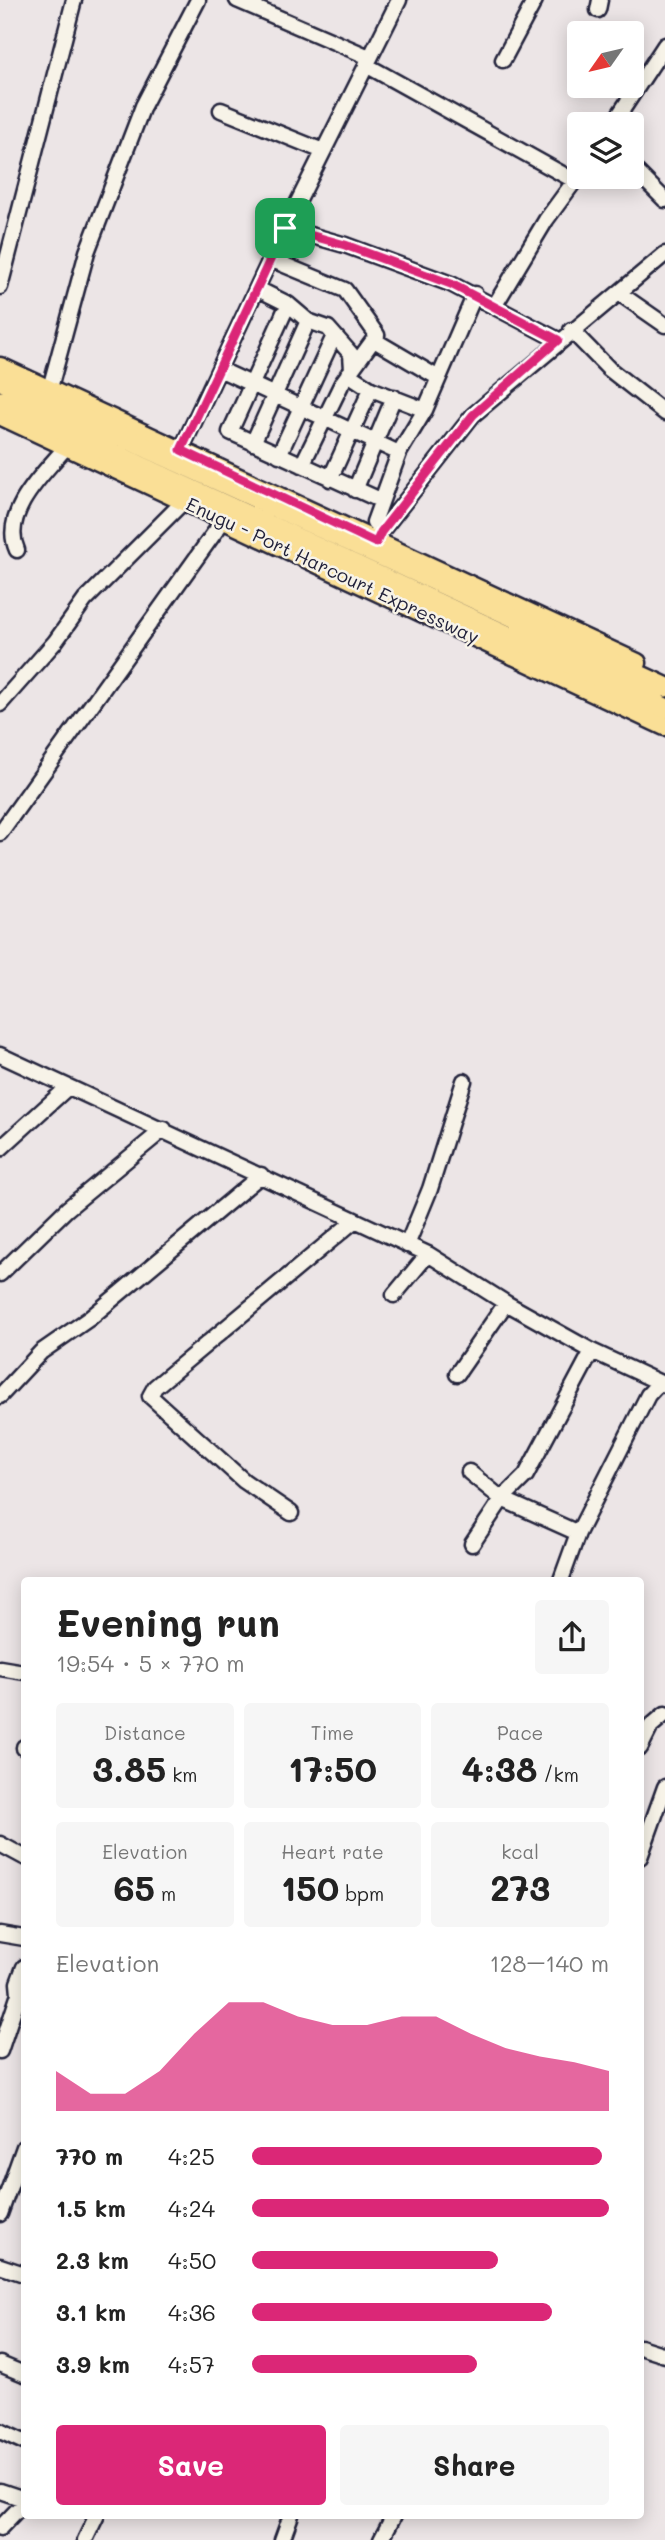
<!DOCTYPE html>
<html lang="en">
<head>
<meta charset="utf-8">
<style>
  :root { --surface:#fff; --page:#f6f6f6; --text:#222; --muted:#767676; --accent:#db2777 }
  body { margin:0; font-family:Mali,sans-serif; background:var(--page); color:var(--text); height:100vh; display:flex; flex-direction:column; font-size:26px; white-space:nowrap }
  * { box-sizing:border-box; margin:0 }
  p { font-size:23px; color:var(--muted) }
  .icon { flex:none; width:38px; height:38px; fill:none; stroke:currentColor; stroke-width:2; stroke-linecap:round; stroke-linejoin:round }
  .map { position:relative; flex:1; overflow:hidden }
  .side { position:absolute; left:21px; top:1577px; width:623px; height:942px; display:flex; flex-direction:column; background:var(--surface); border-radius:7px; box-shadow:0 4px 18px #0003 }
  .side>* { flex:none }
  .needle { width:46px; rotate:236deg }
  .fabs { position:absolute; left:567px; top:21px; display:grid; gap:14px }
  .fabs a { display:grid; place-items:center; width:77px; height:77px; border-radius:7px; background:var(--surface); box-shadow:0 4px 18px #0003; font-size:35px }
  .pin { position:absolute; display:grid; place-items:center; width:60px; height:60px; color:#fff; margin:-30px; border-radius:14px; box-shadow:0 4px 10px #0006 }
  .round { display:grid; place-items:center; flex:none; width:74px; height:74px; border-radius:7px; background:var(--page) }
  .headline { display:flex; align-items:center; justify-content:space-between; height:119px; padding:0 35px }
  h1 { font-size:38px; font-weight:700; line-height:52px }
  .metrics { display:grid; grid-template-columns:repeat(3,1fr); gap:10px; height:119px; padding:7px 35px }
  .metrics div { display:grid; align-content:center; border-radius:7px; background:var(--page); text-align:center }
  .metrics b { font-size:35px; font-weight:700 }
  .metrics small { font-size:19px; font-weight:400 }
  .metrics p { font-size:19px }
  .chart { height:196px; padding:14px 35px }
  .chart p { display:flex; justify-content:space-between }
  .chart svg { width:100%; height:126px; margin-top:7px; fill:var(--accent); opacity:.7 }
  .action { display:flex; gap:14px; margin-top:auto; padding:14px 35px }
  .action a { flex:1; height:80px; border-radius:7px; background:var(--accent); color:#fff; font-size:28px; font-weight:700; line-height:80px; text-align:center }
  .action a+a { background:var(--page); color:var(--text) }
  ul { padding:0 35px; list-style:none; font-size:23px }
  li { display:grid; grid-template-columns:112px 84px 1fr; align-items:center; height:52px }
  li i { height:18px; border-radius:9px; background:var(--accent) }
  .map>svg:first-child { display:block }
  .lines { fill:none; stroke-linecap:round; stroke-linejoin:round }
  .minor-casing { stroke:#22223b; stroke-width:19 }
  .major-casing { stroke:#22223b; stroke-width:23 }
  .highway-casing { stroke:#22223b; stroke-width:24 }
  .minor { stroke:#f7f3e8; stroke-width:14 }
  .major { stroke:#fadf96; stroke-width:18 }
  .highway { stroke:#fadf96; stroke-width:19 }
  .route-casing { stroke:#fff; stroke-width:14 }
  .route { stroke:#db2777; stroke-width:9 }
  .labels { text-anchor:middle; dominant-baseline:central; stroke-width:5; stroke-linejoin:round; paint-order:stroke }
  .street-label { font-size:19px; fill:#22223b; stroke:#f7f3e8 }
</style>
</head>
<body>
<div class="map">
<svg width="665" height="2540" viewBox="0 0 665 2540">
  <rect width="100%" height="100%" fill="#ece5e6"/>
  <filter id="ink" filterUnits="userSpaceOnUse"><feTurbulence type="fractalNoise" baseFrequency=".0143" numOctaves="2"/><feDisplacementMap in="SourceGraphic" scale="14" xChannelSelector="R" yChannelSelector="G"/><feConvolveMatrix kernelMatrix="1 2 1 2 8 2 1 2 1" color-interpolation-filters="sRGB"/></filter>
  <g filter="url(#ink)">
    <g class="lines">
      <defs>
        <path id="minor" d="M 237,0 L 369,57
          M 598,10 L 600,0
          M 503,60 L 535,0
          M 366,65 L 575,181
          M 221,110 L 323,151
          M 613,124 L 665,45
          M 632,167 L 665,200
          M 285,228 L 345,245 L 451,284 L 558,340
          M 270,259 L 345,290 L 377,335 L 342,383 L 302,465
          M 0,287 L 74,0
          M 258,289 L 288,304 L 230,432 L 380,500
          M 619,293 L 665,325
          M 288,304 L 308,321 L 328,328 L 351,354 L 352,369
          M 495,305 L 546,220 L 579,175
          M 571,330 L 609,369 L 665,413
          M 374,340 L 437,377
          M 219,369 L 399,453
          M 348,374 L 371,389 L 425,410
          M 50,388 L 87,252 L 143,106 L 198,0
          M 253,443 L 308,321
          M 181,450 L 285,228 L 399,0
          M 279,455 L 334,336
          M 330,479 L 371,389
          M 355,490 L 394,397
          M 381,532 L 374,522 L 399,453 L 425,410 L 475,294
          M 376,543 L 381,532 L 473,415 L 665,254
          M 17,550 C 0,513 46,471 67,446
          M 0,704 L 55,642 L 85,600 L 185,500
          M 0,833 L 225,518
          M 0,1055 L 428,1254 L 506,1303 L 592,1351 L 665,1385
          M 0,1149 L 67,1088
          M 407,1245 L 430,1189 L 464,1081
          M 0,1274 L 67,1209 L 164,1129
          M 394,1295 L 428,1254
          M 457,1374 L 506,1303
          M 0,1396 L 41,1352 L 90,1318 L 261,1175
          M 469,1472 L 502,1499 L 578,1533
          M 291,1513 L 244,1481 L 150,1396 L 155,1387 L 354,1221
          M 472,1544 L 502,1499 L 526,1475 L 592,1351
          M 561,1580 L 578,1533 L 648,1395 L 659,1383
          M 0,1668 L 24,1672
          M 24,1748 L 24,1747
          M 640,1748 L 651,1726 L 665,1714
          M 0,1844 L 24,1857
          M 640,1857 L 665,1787
          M 0,1934 L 24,1938
          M 0,2051 L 19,1994 L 18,1983 L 24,1967
          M 0,2214 L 24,2147
          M 0,2266 L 24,2274
          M 640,2347 L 665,2355
          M 0,2364 L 24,2374
          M 0,2431 L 24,2442
          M 0,2491 L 24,2499
          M 0,2528 L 24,2503
          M 85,2540 L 97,2515
          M 282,2540 L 291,2515
          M 381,2540 L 394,2515"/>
        <path id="major" d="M 0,367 L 637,663
          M 0,415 L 665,726"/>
        <path id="highway" d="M 0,380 L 665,687
          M 0,401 L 665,708"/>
      </defs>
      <use href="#minor" class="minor-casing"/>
      <use href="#major" class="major-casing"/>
      <use href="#highway" class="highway-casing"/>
      <use href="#minor" class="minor"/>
      <use href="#major" class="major"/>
      <use href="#highway" class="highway"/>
    </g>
  </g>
  <g class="lines" filter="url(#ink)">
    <defs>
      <path id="route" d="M 285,228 L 345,245 L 451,284 L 558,340 L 473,415 L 381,532 L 376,543 L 181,450 Z"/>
    </defs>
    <use href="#route" class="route-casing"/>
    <use href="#route" class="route"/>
  </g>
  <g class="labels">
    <g class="street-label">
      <text transform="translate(333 570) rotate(25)">Enugu - Port Harcourt Expressway</text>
    </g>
  </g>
</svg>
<div class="fabs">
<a><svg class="needle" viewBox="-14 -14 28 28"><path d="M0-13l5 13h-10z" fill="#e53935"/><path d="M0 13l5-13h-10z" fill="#767676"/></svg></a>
<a><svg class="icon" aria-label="layers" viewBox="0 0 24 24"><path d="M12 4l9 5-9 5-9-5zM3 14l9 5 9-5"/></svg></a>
</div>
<div class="pin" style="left:285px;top:228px;background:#1e9e55"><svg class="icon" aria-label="arrive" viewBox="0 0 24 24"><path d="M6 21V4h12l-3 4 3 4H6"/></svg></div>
<section class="side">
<div class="headline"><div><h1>Evening run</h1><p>19:54 · 5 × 770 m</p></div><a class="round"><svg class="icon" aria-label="share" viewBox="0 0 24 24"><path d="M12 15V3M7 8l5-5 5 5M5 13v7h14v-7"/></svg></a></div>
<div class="metrics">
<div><p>Distance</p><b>3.85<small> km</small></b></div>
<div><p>Time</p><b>17:50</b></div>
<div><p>Pace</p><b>4:38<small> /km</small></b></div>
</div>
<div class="metrics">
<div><p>Elevation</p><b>65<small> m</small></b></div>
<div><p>Heart rate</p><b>150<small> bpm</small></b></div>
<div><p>kcal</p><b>273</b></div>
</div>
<div class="chart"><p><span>Elevation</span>128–140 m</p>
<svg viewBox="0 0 160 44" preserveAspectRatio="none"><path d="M0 44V30L10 38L20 38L30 30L40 17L50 6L60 6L70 11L80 14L90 14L100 11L110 11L120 17L130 22L140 25L150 27L160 30V44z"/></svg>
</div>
<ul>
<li><b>770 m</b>4:25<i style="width:98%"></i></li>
<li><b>1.5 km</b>4:24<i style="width:100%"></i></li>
<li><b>2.3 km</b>4:50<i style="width:69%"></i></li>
<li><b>3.1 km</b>4:36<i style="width:84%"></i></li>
<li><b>3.9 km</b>4:57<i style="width:63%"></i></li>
</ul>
<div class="action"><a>Save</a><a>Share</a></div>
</section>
</div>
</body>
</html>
